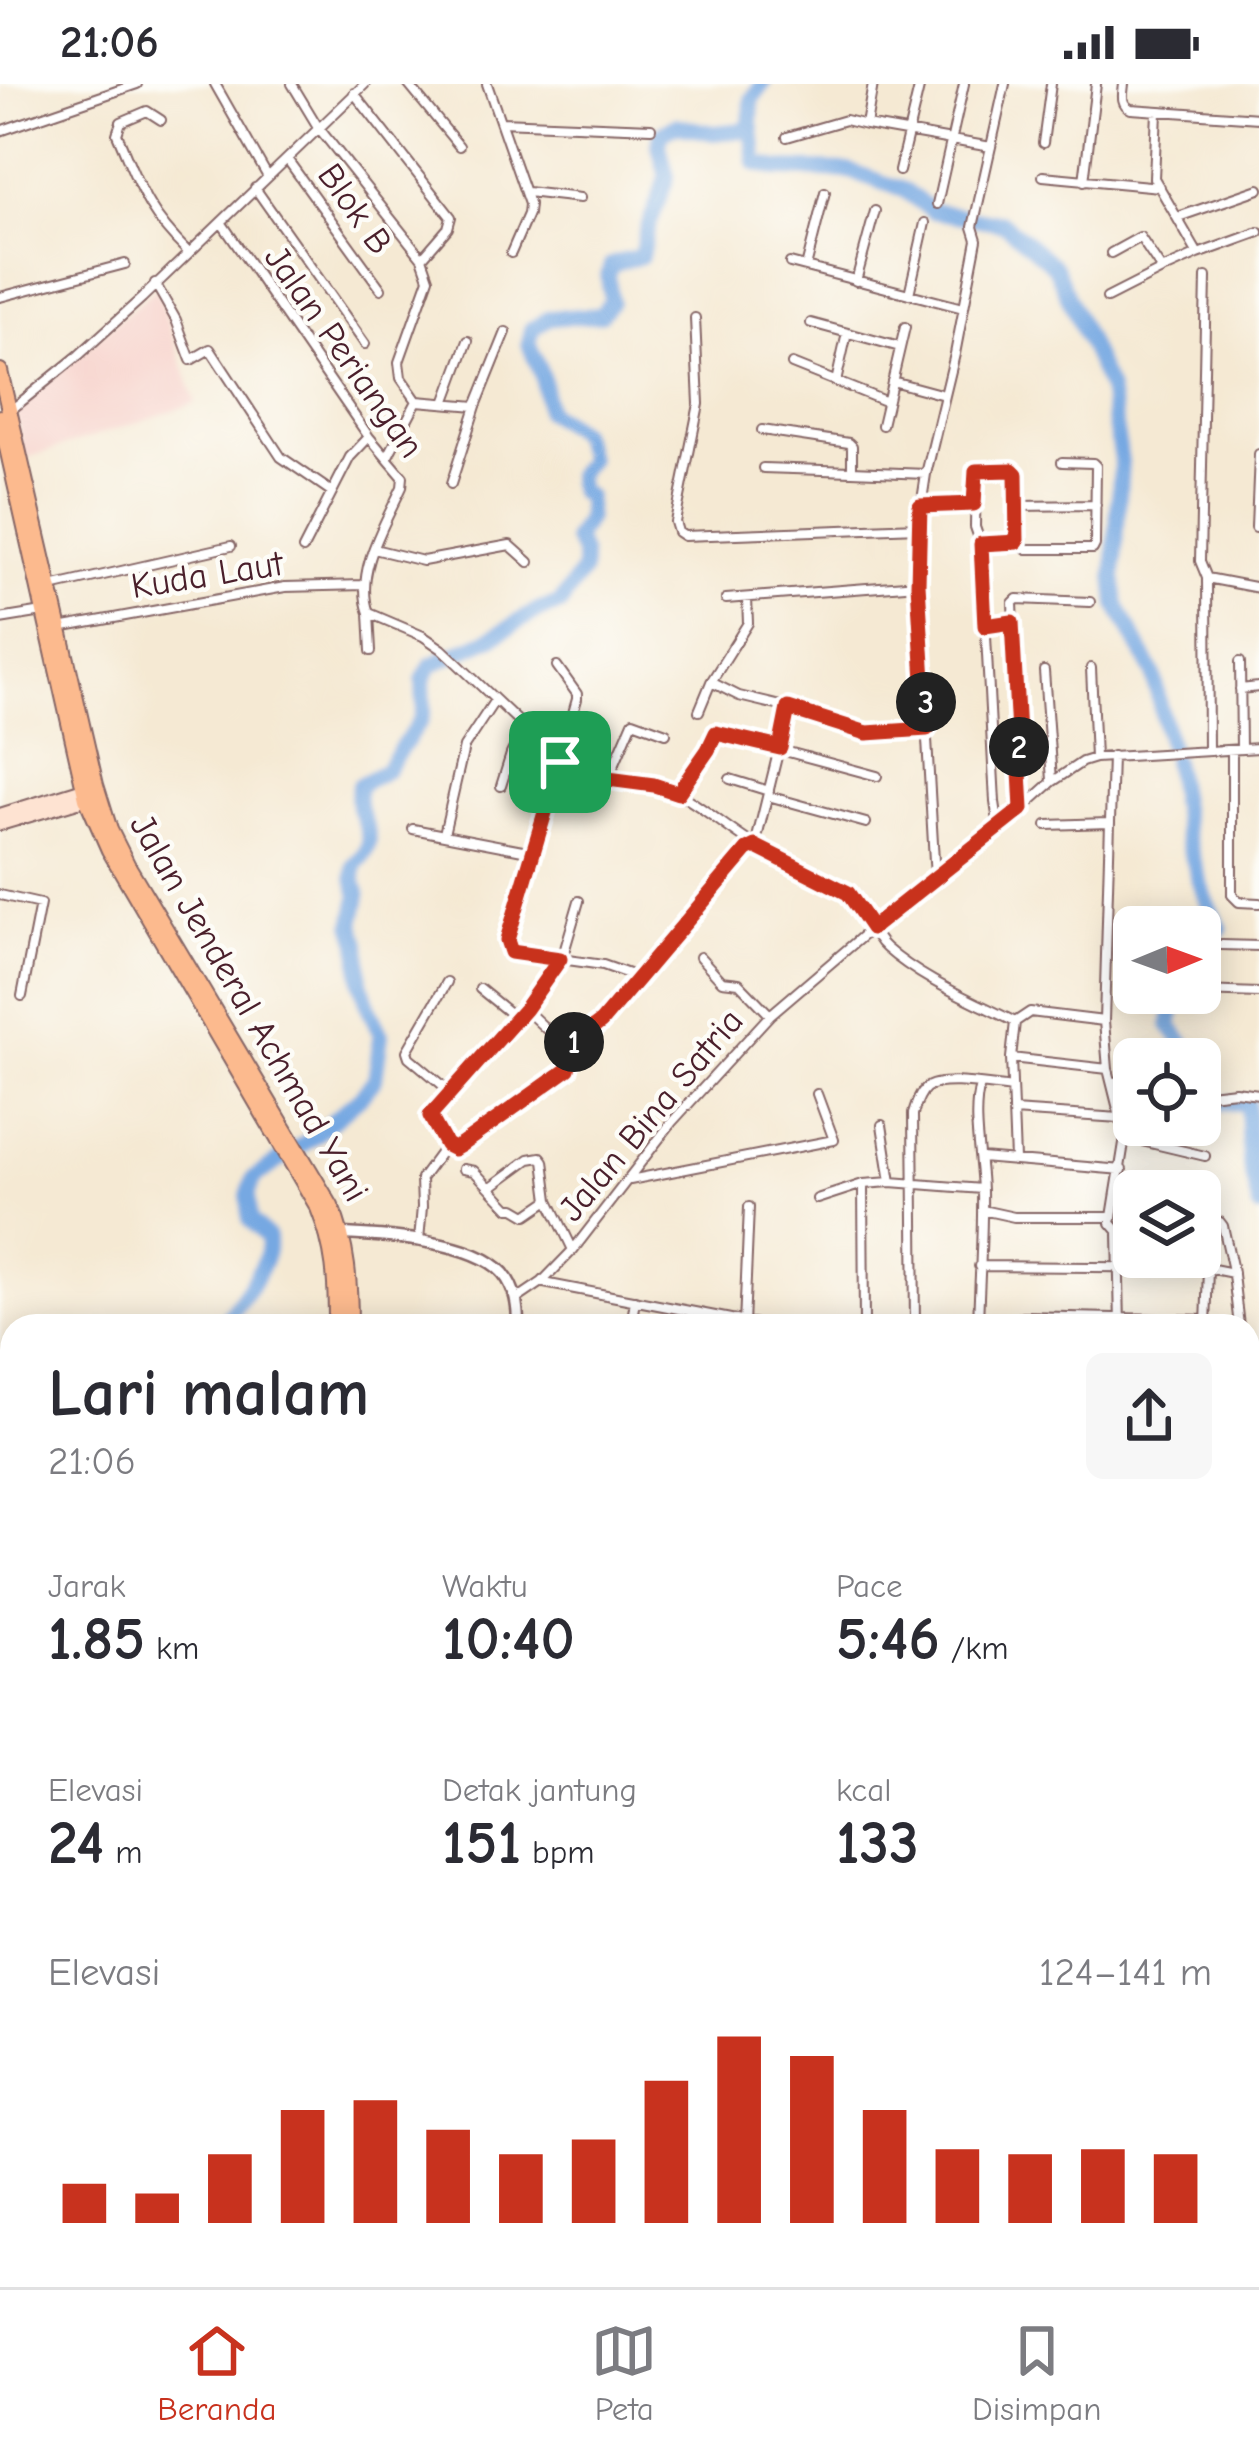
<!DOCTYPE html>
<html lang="id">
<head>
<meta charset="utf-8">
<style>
  :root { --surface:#fff; --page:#f7f7f7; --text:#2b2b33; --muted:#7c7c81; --line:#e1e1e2; --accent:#c8321e }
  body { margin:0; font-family:"Comic Neue",sans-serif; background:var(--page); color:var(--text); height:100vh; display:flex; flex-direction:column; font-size:45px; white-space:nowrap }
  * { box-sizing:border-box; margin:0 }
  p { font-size:39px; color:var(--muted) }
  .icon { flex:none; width:66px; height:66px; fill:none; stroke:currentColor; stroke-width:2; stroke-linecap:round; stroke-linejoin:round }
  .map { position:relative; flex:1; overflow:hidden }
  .details { position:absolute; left:0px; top:1230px; width:1260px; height:975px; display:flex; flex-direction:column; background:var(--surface); border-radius:36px 36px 0 0; box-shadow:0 6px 30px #0003 }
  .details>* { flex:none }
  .needle { width:78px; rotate:89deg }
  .controls { position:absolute; left:1113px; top:822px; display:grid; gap:24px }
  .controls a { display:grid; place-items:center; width:108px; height:108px; border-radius:18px; background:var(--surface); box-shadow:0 6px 30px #0003; font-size:60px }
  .pin { position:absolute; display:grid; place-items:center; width:102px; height:102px; color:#fff; margin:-51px; border-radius:24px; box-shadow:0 6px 18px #0006 }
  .km { position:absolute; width:60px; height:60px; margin:-30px; border-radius:50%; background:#222; color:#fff; font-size:33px; line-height:60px; text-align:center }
  .round { display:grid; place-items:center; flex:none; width:126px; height:126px; border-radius:18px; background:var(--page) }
  .overview { display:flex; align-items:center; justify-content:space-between; height:204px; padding:0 48px }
  h1 { font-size:66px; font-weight:700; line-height:90px }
  .stats { display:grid; grid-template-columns:repeat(3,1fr); gap:18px; height:204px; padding:12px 48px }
  .stats div { display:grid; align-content:center }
  .stats b { font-size:60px; font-weight:700 }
  .stats small { font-size:33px; font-weight:400 }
  .stats p { font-size:33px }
  .chart { height:336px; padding:24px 48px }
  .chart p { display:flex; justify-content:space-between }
  .chart svg { width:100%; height:216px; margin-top:12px; stroke:var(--accent); stroke-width:6 }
  .status { display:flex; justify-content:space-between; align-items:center; height:84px; padding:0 60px; background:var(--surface); direction:ltr }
  .status svg { height:33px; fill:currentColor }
  .menu { display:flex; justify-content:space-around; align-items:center; height:168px; border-top:3px solid var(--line); background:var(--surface); font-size:33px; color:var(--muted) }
  .menu a { display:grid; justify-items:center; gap:6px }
  .menu .selected { color:var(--accent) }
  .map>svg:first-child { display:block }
  .built { fill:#f7d0c9 }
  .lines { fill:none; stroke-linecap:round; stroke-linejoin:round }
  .river { stroke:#76a8e2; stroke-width:16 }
  .minor-casing { stroke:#866666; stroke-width:12 }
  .tertiary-casing { stroke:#866666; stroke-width:15 }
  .secondary-casing { stroke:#866666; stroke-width:16 }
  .trunk-casing { stroke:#866666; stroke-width:18 }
  .minor { stroke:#fff; stroke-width:8 }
  .tertiary { stroke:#fff; stroke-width:10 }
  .secondary { stroke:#fee3d2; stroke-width:12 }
  .trunk { stroke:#fcba8e; stroke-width:14 }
  .route-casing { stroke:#fff; stroke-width:24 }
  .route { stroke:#c8321e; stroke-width:15 }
  .labels { text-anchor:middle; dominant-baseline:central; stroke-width:9; stroke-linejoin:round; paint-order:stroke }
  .street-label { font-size:36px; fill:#4a1f2b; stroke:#fdfcf7 }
</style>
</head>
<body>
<div class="status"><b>21:06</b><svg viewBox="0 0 49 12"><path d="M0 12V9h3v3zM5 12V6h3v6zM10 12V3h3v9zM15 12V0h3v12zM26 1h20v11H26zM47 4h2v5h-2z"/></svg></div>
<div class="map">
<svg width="1259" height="2203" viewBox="0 0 1259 2203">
  <rect width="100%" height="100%" fill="#fdfcf7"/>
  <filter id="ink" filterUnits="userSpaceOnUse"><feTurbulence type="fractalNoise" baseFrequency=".00833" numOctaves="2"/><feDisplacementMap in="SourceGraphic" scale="24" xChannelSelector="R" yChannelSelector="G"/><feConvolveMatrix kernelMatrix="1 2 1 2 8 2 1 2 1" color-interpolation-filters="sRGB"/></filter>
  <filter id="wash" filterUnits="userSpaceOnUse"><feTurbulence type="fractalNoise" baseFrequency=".004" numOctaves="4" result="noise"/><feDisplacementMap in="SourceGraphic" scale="48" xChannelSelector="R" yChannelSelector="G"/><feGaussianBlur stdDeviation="2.7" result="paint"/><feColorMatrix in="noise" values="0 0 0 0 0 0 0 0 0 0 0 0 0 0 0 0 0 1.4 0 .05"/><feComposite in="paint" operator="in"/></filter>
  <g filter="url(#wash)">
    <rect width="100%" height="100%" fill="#f5e9d3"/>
    <path class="built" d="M 156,204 L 196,319 L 24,375 L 15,326 Z"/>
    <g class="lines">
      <path class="river" d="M 751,37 L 756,79 L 778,85 L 850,87 L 904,106 L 932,127 L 1003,139 L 1055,183 L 1109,306 L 1121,377 L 1114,492 L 1117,521 L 1153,589 L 1169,662
        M 1173,676 L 1186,752 L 1204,811 L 1220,844 L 1200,871
        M 1177,909 L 1170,942 L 1196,975
        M 1200,981 L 1208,991 L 1210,1019 L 1247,1019 L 1249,1076 L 1259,1122
        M 221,1242 C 237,1220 271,1180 268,1154 L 250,1136 L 248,1111 L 254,1094 L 311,1055 L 361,1012 L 375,995 L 381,951 L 369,925 L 361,898 L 359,859 L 353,840 L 359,812 L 354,794 L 355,781 C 389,751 349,734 359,701 L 385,687 L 421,636 L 424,624 L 423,596 L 431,581 L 489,555 L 537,527 L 560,520 L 583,486 L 583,471 L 575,455 L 588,434 L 587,413 L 578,407 L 577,391 L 589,375 L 579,348 L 547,328 L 543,295 L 529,260 L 532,245 L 549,234 L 600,231 L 611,217 L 608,191 L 611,181 L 641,172 L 646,149 L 667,93 L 659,61 L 661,50 L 676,41 L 713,49 L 744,46 L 751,37 L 752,15 L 763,0
        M 0,1866 L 12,1844
        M 0,2066 L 12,2120
        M 0,2191 L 12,2161"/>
    </g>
  </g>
  <g filter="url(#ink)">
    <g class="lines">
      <defs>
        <path id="minor" d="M 215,0 L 268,93
          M 292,0 L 318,43 L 422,174
          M 408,0 L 459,62
          M 487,0 L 529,120 L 528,130 L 511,169
          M 1124,0 C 1123,10 1120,20 1131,25 L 1259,34
          M 354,9 L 451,133 L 448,144 L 422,174 L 429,194 L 399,278 L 401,294 L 417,317 L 387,374
          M 1157,28 L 1154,94 L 1198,170 L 1259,148
          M 161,36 L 147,27 L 121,38 L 117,50 C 140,103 145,126 188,168
          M 501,38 L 651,44
          M 866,41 L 991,63
          M 0,47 L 137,0
          M 787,53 L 845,36 L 866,41 L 873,0
          M 1043,59 L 1051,0
          M 287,75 L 381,205
          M 899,87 L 920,0
          M 1043,92 L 1160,103
          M 1084,97 L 1096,0
          M 255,104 L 365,260
          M 527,108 L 580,114
          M 937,120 L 964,0
          M 1178,133 L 1259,105
          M 221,138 L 369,353 L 403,393 L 402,403 C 385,440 354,488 369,529 L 423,552 L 442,565 L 575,691 C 603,704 644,691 674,707 C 704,723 730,747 759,764 C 785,778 829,792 850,811 C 866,825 870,850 886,864 C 922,896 972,916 1015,938
          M 1111,169 L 1140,153 L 1162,186 L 1198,170
          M 790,179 L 963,224
          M 806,183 L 825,108
          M 1206,193 L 1200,477 L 1207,494 L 1208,667
          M 856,197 L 875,127
          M 155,199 L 176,236 L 191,276 L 210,265 L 281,373 L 332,408
          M 909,210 L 925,139
          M 0,213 L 125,180
          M 1107,214 L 1162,186
          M 695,234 L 699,320 L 675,438 L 678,448 L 684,452 L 918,443
          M 811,239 L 900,263
          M 792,280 L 887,318
          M 892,297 L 944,311
          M 836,298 L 847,249
          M 417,317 L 476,322
          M 445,319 L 468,257
          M 11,326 L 79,271 L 142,214 L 365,0
          M 882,341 L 905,243
          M 762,346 L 849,359 L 852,362 L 852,387 L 926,390
          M 763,384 L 852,387
          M 451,400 L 476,322 L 506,248
          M 920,422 L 974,420
          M 1017,422 L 1096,421
          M 1256,444 L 1259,370
          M 981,460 L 1017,458 L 1027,465 L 1093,465 L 1095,461 L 1096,382 L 1093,379 L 1062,378
          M 303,465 L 350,373 L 369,353
          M 374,465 L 423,477 L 510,461 L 529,478
          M 1207,494 L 1259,504
          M 51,503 L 231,462
          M 726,515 L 918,500
          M 369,529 L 371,567
          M 0,535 L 43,528
          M 985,542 L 1012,538
          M 59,544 L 285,503 L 364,501
          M 1240,578 L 1241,665
          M 557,582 L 577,610 L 577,615 L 507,862 L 511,868 L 603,881 L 640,894
          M 1091,584 L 1095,674
          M 1044,587 L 1052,696
          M 711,598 L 739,612 L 789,624
          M 1240,605 L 1259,603
          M 699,627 L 711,598 L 748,539 L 747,514
          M 1232,666 L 1232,811 L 1239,818 L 1259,819
          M 1112,672 L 1104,937 L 1108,985 L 1125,1053 L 1111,1139 L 1118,1147 L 1120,1242
          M 608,695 L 633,637 L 666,649
          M 730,695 L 769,707
          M 501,702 L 511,670 L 524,644
          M 678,709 L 718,649 L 877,692
          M 768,712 L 866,739
          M 1022,724 L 1013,519 L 1017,515 L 1090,518
          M 1047,741 L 1108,739
          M 1002,743 L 998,738 L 995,718 L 981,460 L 975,443 L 976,387 L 1012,385 L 1016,388 L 1017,458
          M 413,745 L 533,768
          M 444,750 L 464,663 L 495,616
          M 935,794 L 918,500 L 918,443 L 926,390 L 955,270 L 977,156 L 973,143 L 1005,0
          M 0,811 L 40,820 L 22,912
          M 1221,861 L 1259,862
          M 700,873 L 722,897 L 739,899 L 770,931
          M 562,875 L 579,817
          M 447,898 L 407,967 L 409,973 L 452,1009
          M 480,905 L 516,934
          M 1202,907 L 1259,909
          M 525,925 L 566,964 C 636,910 690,834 747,766 L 755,762 L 789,624 L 867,649 L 927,645
          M 1015,938 L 1030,928 L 1104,937
          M 1011,974 L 1108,985
          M 1112,997 L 1134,1001
          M 1200,1011 L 1235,1007 L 1259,1010
          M 1013,1027 L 1120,1034
          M 882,1041 L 891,1098
          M 1125,1053 L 1205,1072
          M 446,1061 L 454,1065 L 461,1061 L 568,985 L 570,976 L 566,964
          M 981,1074 L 1122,1086
          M 1015,1076 L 1011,974 L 1015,938
          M 463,1085 L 474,1087 L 509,1124 L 515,1124 L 527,1131 L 549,1116
          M 630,1096 L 834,1056 L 817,1010
          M 491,1103 L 529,1075 L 541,1073 L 544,1077 L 549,1116 L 573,1166
          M 1118,1104 L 1134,1109
          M 817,1115 L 863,1100
          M 982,1126 L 1014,1133 L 1111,1133
          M 1200,1131 L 1220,1138 L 1223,1142 L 1232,1182 L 1239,1242
          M 419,1156 L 422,1123 L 421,1095 L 446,1061 L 430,1032 L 525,925 L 559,876
          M 979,1182 L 1208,1184 L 1233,1189
          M 544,1199 L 767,1242
          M 517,1215 L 542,1198 L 573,1166 L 672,1038 L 770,931 L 872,844 L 1002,743 L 1052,698 L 1082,678 L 1095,674 L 1259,664
          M 744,1241 L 749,1123
          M 631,1242 L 635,1216
          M 697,1242 L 700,1230
          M 864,1242 L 863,1100 L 891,1098 L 982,1105
          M 915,1242 L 913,1030 C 916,1021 919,1010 926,1004 C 941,992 992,1002 1012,1004
          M 978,1242 C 979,1197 983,1152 982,1107 C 981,1073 971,1033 980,1001
          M 1016,1242 L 1018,1234 L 1022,1232 L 1207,1236
          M 1206,1242 L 1208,1184
          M 1248,1381 L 1258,1356
          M 1248,1534 L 1259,1506
          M 1248,1556 L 1259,1560
          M 0,1628 L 12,1600
          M 1248,1655 L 1259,1655
          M 0,1662 L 12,1664
          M 1248,1710 L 1259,1710
          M 0,1787 L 12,1793
          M 1248,1805 L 1259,1804
          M 1248,1860 L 1259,1860
          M 1248,1953 L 1259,1945
          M 0,1967 L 12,1968
          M 1248,1981 L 1259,1990
          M 1248,2087 L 1259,2088
          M 0,2107 L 5,2141
          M 1248,2171 L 1259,2183
          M 67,2193 L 69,2203
          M 1210,2193 L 1212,2203
          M 1023,2203 L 1023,2193"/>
        <path id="tertiary" d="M 342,1150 C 383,1152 474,1156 503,1189 C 516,1205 518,1223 518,1242
          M 349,2197 C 531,2196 713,2203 895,2195
          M 98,2198 L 337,2197"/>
        <path id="secondary" d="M 0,731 L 90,703
          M 0,740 L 91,713
          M 1248,1616 L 1259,1620
          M 1248,1904 L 1259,1905
          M 905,2193 L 905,2203
          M 894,2203 L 895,2193"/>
        <path id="trunk" d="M 0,287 L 96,701 L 110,746 L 127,780 L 331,1122 C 348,1161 350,1201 350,1242
          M 0,333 L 86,714 L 109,766 L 318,1124 C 335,1166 336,1197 336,1242
          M 337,2193 L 337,2203
          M 349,2193 L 349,2203"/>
      </defs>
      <use href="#minor" class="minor-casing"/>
      <use href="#tertiary" class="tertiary-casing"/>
      <use href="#secondary" class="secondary-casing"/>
      <use href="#trunk" class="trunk-casing"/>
      <use href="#minor" class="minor"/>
      <use href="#tertiary" class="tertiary"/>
      <use href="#secondary" class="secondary"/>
      <use href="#trunk" class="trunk"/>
    </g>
  </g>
  <g class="lines" filter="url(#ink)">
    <defs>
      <path id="route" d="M 1012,386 L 1016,390 L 1017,458 L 981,460 L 985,542 L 1012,538 L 1022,725 L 872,844 L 848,809 L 755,762 L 747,766 L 601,938 L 566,964 L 570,976 L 568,985 L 461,1061 L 454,1065 L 446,1061 L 430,1032 L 525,925 L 560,875 L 511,868 L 507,856 L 560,678 L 586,696 L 608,695 L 654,701 L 678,709 L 708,666 L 716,649 L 780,664 L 788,624 L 867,649 L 927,645 L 918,500 L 920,422 L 974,420 L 976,387 Z"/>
    </defs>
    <use href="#route" class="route-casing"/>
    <use href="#route" class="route"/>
  </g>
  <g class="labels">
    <g class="street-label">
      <text transform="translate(355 125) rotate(55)">Blok B</text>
      <text transform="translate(344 268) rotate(55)">Jalan Periangan</text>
      <text transform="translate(207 491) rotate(-9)">Kuda Laut</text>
      <text transform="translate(249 924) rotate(60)">Jalan Jenderal Achmad Yani</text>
      <text transform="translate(651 1031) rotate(-50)">Jalan Bina Satria</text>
    </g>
  </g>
</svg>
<div class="controls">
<a><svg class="needle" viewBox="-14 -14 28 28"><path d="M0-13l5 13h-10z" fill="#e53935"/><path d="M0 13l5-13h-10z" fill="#7c7c81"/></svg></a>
<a><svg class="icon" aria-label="locate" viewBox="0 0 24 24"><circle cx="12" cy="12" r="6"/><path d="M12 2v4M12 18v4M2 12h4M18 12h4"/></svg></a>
<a><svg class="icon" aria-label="layers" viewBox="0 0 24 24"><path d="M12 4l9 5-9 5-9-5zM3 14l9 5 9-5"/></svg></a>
</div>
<div class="pin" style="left:560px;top:678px;background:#1e9e55"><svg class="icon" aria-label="arrive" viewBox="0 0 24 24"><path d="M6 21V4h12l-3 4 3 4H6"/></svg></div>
<b class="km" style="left:574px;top:958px">1</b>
<b class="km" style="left:1019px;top:663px">2</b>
<b class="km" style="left:926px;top:618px">3</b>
<section class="details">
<div class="overview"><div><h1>Lari malam</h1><p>21:06</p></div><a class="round"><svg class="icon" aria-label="share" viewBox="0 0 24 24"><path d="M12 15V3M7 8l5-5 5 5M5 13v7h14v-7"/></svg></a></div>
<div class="stats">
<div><p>Jarak</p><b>1.85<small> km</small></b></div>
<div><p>Waktu</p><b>10:40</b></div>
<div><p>Pace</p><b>5:46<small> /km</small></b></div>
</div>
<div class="stats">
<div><p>Elevasi</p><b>24<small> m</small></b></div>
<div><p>Detak jantung</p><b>151<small> bpm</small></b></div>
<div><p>kcal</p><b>133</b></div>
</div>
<div class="chart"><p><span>Elevasi</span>124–141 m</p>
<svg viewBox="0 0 160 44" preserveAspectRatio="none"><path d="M5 44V36M15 44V38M25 44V30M35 44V21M45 44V19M55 44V25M65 44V30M75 44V27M85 44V15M95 44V6M105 44V10M115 44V21M125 44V29M135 44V30M145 44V29M155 44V30"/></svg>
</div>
</section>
</div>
<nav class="menu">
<a class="selected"><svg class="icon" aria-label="home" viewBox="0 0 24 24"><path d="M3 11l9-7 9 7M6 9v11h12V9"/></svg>Beranda</a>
<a><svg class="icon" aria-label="map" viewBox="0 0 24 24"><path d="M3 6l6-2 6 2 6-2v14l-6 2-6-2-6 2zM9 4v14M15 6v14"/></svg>Peta</a>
<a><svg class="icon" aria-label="saved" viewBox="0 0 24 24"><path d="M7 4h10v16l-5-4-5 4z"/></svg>Disimpan</a>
</nav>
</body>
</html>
